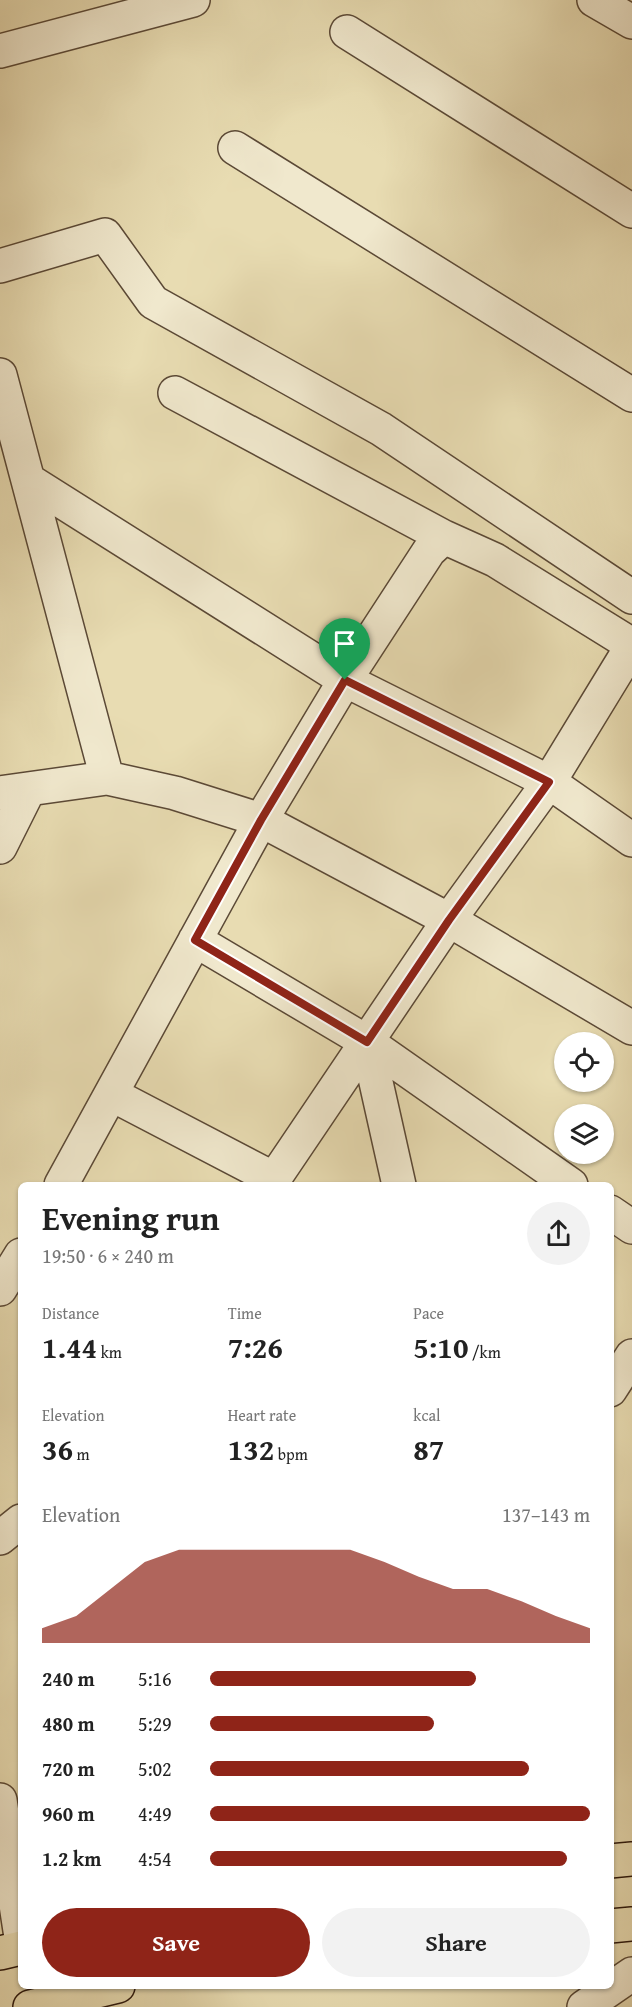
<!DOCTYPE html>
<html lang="en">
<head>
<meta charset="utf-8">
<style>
  :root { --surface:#fff; --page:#f2f2f2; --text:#222; --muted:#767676; --accent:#8f2418 }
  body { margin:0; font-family:"Gentium Book Plus",serif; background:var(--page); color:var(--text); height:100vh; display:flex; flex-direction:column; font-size:22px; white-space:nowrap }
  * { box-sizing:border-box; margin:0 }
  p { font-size:20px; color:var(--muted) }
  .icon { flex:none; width:33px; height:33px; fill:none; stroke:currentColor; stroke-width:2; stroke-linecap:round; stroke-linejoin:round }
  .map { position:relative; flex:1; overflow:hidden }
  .side { position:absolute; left:18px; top:1182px; width:596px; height:807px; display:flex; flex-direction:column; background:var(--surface); border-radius:9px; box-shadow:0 2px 4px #0004 }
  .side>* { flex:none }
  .controls { position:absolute; left:554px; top:1032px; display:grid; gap:12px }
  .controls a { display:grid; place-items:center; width:60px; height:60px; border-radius:50%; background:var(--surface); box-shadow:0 2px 4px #0004; font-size:30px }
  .pin { position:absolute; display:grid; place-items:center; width:51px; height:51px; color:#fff; margin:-62px -26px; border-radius:50% 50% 50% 0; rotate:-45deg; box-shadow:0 0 6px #0007 }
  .pin .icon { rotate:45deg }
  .round { display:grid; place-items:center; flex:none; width:63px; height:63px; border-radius:32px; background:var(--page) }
  .overview { display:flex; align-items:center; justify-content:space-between; height:102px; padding:0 24px }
  h1 { font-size:33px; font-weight:700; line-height:45px }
  .figures { display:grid; grid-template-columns:repeat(3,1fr); gap:9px; height:102px; padding:6px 24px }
  .figures div { display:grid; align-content:center }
  .figures b { font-size:30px; font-weight:700 }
  .figures small { font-size:16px; font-weight:400 }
  .figures p { font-size:16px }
  .chart { height:168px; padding:12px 24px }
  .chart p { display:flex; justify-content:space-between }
  .chart svg { width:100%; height:108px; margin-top:6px; fill:var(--accent); opacity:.7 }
  .cta { display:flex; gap:12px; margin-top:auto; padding:12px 24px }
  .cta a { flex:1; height:69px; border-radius:36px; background:var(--accent); color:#fff; font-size:24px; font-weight:700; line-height:69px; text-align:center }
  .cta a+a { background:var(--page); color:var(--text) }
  ul { padding:0 24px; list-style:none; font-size:20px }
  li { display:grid; grid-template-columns:96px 72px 1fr; align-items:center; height:45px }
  li i { height:15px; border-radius:8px; background:var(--accent) }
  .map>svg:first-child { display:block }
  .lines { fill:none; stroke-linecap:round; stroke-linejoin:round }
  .minor-casing { stroke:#5b4936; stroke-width:36 }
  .primary-casing { stroke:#2c180d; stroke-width:36 }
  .minor { stroke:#f0e8cd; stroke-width:33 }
  .primary { stroke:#e8dcb2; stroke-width:33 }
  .route-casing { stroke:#fff; stroke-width:12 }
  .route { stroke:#8f2418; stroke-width:8 }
</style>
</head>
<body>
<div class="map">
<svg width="632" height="2007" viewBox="0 0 632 2007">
  <rect width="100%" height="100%" fill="#e8dcb2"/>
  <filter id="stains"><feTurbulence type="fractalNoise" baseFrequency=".00333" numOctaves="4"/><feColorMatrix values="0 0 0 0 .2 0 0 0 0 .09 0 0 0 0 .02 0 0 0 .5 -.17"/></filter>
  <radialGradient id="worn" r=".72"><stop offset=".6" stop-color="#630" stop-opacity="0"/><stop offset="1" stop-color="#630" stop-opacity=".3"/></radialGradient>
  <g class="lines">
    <defs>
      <path id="minor" d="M 594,0 L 632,22
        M 347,32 L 632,211
        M 0,51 L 193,0
        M 235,148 L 632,395
        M 0,266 L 105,235 L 153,302 L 381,429 L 632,597
        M 0,375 L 107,778
        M 175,393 L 444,537 L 495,560 L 632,645
        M 28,480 L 345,680 L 549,782 L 632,840
        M 0,793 L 107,778 L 175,793 L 261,820 L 449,920 L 632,1028
        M 0,847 L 29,789
        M 195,940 L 367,1042 L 571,1185
        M 367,1042 L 399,1185
        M 111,1094 L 274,1179
        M 61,1185 L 261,820 L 345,680 L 429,551 L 444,537
        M 270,1185 L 449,920 L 549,782 L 632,646
        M 610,1212 L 632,1227
        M 0,1289 L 21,1255
        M 610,1390 L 632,1356
        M 0,1538 L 21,1521
        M 0,1800 L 21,1937
        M 584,2007 L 632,1974"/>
      <path id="primary" d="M 610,1861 L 632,1859
        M 610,1926 L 632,1924
        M 0,1953 L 21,1948
        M 30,2007 L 118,1986"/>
    </defs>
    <use href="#minor" class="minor-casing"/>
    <use href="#primary" class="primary-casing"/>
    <use href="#minor" class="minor"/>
    <use href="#primary" class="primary"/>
  </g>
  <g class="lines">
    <defs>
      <path id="route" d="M 345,680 L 549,782 L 449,920 L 367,1042 L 195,940 L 261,820 Z"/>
    </defs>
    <use href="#route" class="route-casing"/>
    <use href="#route" class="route"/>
  </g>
  <rect width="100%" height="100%" filter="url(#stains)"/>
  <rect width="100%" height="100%" fill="url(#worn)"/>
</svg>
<div class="controls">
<a><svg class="icon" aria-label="locate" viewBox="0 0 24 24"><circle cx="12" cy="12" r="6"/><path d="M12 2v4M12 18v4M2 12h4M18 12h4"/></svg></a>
<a><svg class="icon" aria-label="layers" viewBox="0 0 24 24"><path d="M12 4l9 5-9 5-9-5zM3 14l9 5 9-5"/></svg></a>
</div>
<div class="pin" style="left:345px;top:680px;background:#1e9e55"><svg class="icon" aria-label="arrive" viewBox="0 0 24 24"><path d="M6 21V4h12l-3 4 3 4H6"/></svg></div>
<section class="side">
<div class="overview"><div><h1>Evening run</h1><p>19:50 · 6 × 240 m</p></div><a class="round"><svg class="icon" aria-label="share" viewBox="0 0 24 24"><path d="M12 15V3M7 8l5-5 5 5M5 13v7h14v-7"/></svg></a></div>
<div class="figures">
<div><p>Distance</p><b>1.44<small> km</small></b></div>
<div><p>Time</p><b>7:26</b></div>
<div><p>Pace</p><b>5:10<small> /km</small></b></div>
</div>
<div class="figures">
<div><p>Elevation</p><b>36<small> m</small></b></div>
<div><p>Heart rate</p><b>132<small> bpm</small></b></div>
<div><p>kcal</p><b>87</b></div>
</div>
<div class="chart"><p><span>Elevation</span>137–143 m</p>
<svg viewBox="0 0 160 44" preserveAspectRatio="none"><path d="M0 44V38L10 33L20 22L30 11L40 6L50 6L60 6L70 6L80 6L90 6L100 11L110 17L120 22L130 22L140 27L150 33L160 38V44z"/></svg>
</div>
<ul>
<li><b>240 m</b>5:16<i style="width:70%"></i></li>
<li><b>480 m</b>5:29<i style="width:59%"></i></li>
<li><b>720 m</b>5:02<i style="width:84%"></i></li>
<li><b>960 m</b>4:49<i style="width:100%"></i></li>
<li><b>1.2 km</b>4:54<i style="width:94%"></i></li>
</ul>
<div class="cta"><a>Save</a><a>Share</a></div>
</section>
</div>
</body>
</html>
